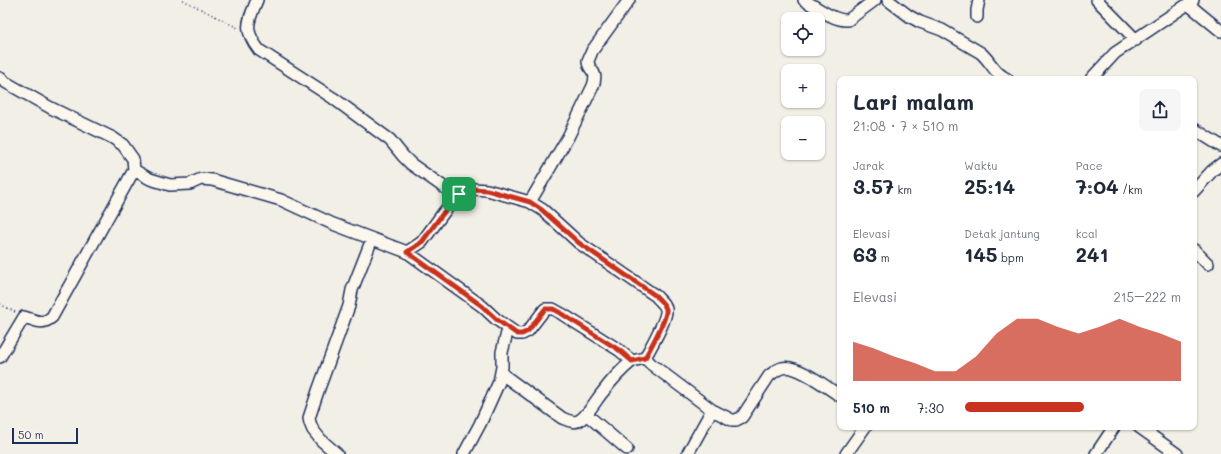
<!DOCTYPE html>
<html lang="id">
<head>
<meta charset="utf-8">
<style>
  :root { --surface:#fff; --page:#f6f6f7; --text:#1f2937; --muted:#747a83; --accent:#c8321e }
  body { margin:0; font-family:Mali,sans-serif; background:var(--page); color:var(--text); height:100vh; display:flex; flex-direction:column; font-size:15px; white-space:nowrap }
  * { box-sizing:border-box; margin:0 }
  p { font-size:13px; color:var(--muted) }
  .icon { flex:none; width:22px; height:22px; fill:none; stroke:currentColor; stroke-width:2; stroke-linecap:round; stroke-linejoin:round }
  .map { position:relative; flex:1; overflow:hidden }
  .panel { position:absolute; left:837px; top:76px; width:360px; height:354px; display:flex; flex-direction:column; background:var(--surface); border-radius:8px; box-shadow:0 1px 3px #0004 }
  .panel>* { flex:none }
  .controls { position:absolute; left:781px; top:12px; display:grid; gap:8px }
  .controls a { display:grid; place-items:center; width:44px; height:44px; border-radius:8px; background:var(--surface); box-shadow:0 1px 3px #0004; font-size:20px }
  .scale { position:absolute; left:12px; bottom:10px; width:66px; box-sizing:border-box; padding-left:4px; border:2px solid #1b2f5e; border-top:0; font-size:11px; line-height:14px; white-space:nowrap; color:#1b2f5e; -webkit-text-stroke:3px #fbf7ec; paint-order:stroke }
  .pin { position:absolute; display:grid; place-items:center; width:34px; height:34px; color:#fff; margin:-17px; border-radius:8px; box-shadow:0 2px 6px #0006 }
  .round { display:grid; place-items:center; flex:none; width:42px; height:42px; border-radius:8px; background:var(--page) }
  .summary { display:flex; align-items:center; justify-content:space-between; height:68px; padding:0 16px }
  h1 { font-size:22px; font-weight:700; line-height:30px }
  .metrics { display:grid; grid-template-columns:repeat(3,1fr); gap:6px; height:68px; padding:4px 16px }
  .metrics div { display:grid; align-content:center }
  .metrics b { font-size:20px; font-weight:700 }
  .metrics small { font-size:11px; font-weight:400 }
  .metrics p { font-size:11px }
  .chart { height:112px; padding:8px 16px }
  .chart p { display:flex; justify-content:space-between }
  .chart svg { width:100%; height:72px; margin-top:4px; fill:var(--accent); opacity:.7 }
  ul { padding:0 16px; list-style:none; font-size:13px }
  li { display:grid; grid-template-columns:64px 48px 1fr; align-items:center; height:30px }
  li i { height:10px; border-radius:5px; background:var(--accent) }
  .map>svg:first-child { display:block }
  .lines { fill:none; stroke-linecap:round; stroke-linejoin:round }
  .minor-casing { stroke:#1b2f5e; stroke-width:14 }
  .path { stroke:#1b2f5e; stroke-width:1.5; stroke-dasharray:1 3; stroke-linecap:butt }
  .minor { stroke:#fbf7ec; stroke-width:11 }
  .route-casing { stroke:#fff; stroke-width:8 }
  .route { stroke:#c8321e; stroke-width:5 }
</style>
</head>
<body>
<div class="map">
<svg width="1221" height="454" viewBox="0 0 1221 454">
  <rect width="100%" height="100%" fill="#f2efe6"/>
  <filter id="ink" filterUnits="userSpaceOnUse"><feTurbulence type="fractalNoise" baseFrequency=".025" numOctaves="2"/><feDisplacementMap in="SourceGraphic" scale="8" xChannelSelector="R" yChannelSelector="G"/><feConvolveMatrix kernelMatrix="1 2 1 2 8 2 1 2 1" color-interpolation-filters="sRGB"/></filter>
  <g filter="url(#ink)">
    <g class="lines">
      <defs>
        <path id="minor" d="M 257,0 C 248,22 243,29 259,50 L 333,98 L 390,140 L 403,156 L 411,164 L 448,190 L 459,194
          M 804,0 C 816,7 834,21 848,20 L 875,0
          M 888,0 L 909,16 L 920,22 L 942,30 L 981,53 C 992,63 993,72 1007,79
          M 1097,0 L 1136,40
          M 1188,4 L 1221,31
          M 977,17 L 977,10 L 979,0
          M 0,78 L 5,82 L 51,108 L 113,138 L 123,145 L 133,159 L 134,170 L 150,179 L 170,185 L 190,184 L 201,179 L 212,180 L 281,200 L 333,224 L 407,252 L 482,306 L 496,319 L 517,334 L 522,334 L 528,331 L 545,309 L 553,309 L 562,314 L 619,350 L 632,361 L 645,358
          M 1091,79 L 1115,53 L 1188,4 L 1193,0
          M 1194,129 L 1221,146
          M 1194,191 L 1212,171 L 1221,164
          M 530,202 L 568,137 L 593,86 C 599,69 588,72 588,61 C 589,58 591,54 592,51 L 629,0
          M 1194,250 L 1208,264
          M 407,252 L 422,242 L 444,212 L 459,194 L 474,189 L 487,190 L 530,202 L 543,210 L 579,243 L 656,296 C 659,300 665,304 666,309 C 668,318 650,348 645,358
          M 0,357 L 24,317 C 35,320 42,326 52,317 L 134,170
          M 645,358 L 651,364 L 712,410 L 732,420 L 736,420 L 742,417 L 769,376 C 773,373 777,369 782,368 C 796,363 828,388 840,396
          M 502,374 L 562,418 C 567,420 575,424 580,420 C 588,415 596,400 602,393 C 611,381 621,370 632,361
          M 586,414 L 627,449
          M 1139,427 L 1177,454
          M 688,453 L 712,410
          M 337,454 L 321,440 L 313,430 L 310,423 L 309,418 L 318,391 L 349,306 L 352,290 L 372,239
          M 464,454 L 480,424 L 499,382 L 502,367 L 502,352 L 508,329
          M 846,454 L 865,427
          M 1096,454 L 1114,427"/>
      </defs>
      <use href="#minor" class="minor-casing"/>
      <path class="path" d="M 183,0 L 238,28
        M 0,304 L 15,312"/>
      <use href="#minor" class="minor"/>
    </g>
  </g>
  <g class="lines" filter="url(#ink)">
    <defs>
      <path id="route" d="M 474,189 L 487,190 L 530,202 L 542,210 L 579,243 L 656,296 C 659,300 665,304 666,309 C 668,318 650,348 645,358 L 632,361 L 619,350 L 562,314 L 553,309 L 545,309 L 528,331 L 522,334 L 517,334 L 496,319 L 482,306 L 407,252 L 422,242 L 444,212 L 459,194 Z"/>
    </defs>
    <use href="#route" class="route-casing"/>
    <use href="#route" class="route"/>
  </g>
</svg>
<div class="controls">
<a><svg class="icon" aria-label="locate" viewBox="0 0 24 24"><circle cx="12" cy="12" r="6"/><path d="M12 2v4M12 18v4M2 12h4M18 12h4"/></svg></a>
<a>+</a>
<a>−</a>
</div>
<div class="scale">50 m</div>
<div class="pin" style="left:459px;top:194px;background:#1e9e55"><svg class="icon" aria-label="arrive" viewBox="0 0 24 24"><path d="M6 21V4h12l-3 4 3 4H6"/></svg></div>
<section class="panel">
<div class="summary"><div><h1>Lari malam</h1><p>21:08 · 7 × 510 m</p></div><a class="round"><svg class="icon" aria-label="share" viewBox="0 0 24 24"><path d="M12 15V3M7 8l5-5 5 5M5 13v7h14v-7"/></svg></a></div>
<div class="metrics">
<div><p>Jarak</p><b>3.57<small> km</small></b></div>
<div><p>Waktu</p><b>25:14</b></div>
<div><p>Pace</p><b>7:04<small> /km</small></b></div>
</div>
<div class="metrics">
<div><p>Elevasi</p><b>63<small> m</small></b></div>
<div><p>Detak jantung</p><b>145<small> bpm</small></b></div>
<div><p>kcal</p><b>241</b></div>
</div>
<div class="chart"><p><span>Elevasi</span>215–222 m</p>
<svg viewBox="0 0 160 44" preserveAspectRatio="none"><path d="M0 44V20L10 24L20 29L30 33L40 38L50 38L60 29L70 15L80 6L90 6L100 11L110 15L120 11L130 6L140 11L150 15L160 20V44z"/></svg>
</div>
<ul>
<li><b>510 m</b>7:30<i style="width:55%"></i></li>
</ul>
</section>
</div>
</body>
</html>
